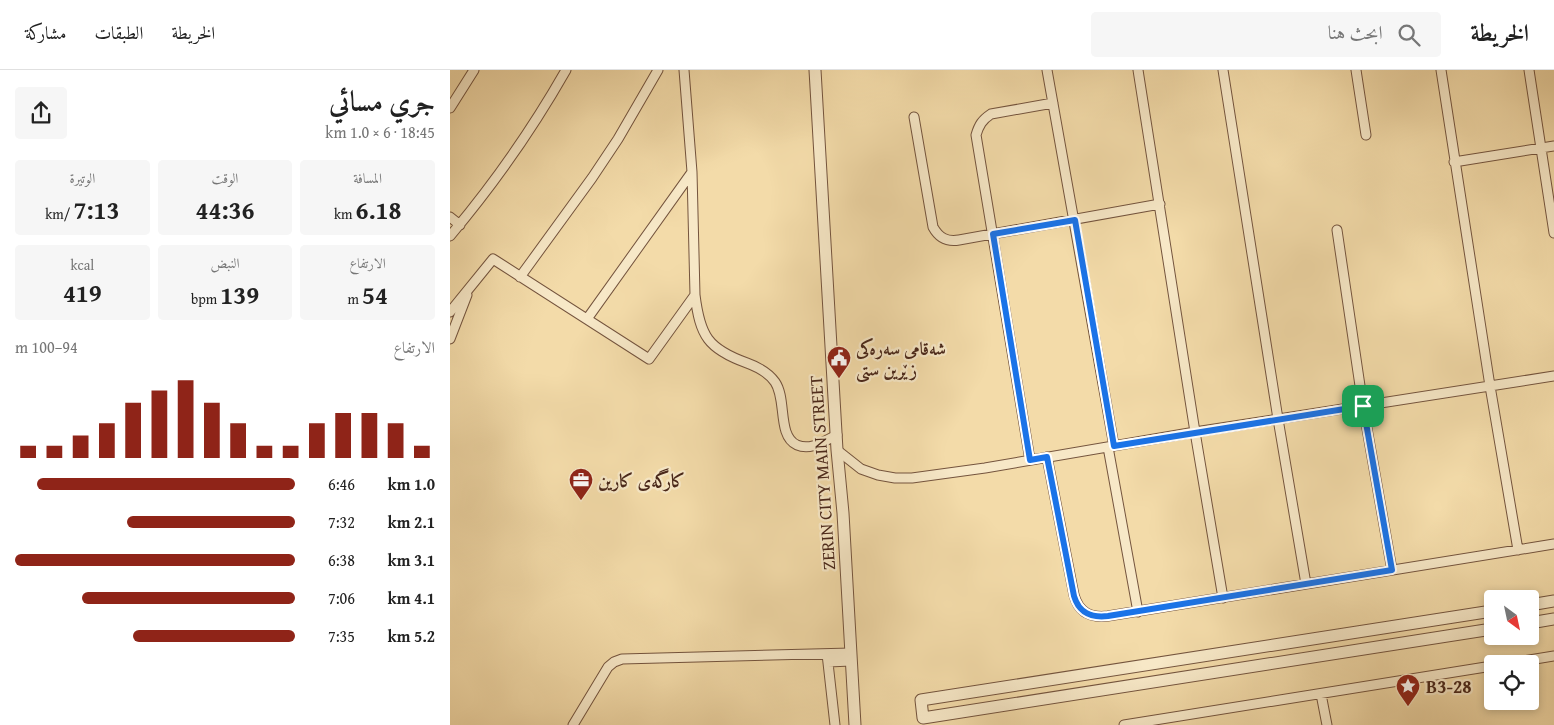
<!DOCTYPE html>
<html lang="ar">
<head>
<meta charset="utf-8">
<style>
  :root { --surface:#fff; --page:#f6f6f6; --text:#222; --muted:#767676; --line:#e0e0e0; --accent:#8f2418 }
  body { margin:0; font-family:"Gentium Book Plus",Amiri,serif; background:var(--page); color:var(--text); direction:rtl; height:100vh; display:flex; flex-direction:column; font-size:19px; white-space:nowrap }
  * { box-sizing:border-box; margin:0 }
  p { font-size:16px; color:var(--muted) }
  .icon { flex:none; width:28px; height:28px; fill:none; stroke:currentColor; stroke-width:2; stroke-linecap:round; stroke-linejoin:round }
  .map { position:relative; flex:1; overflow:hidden; direction:ltr }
  .details { display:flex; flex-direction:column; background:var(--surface); width:450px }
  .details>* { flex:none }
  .needle { width:32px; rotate:147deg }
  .tools { position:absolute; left:1034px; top:520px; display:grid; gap:10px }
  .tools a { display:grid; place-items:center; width:55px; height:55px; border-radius:5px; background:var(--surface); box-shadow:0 2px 8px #0003; font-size:25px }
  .pin { position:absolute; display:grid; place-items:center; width:42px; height:42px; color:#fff; margin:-21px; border-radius:10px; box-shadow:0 2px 8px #0006 }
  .round { display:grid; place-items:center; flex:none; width:52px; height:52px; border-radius:5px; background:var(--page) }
  .overview { display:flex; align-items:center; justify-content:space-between; height:85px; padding:0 15px }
  h1 { font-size:28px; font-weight:800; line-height:38px }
  .figures { display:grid; grid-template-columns:repeat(3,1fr); gap:8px; height:85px; padding:5px 15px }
  .figures div { display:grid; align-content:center; border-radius:5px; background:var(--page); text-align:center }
  .figures b { font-size:25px; font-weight:800 }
  .figures small { font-size:14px; font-weight:400 }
  .figures p { font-size:14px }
  .chart { height:140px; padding:10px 15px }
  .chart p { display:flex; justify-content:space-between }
  .chart svg { width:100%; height:90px; margin-top:5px; stroke:var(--accent); stroke-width:6 }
  ul { padding:0 15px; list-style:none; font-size:16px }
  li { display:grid; grid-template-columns:80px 60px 1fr; align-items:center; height:38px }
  li i { height:12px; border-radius:6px; background:var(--accent) }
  header { display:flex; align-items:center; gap:30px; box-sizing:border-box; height:70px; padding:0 25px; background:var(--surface); border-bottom:1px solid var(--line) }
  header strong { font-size:24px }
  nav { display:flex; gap:28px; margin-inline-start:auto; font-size:18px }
  .search { width:350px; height:45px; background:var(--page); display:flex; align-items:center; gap:12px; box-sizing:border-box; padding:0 18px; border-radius:5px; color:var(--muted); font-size:19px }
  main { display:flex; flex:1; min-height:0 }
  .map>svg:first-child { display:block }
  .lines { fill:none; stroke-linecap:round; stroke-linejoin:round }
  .minor-casing { stroke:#74543e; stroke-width:11 }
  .tertiary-casing { stroke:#74543e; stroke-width:13 }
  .minor { stroke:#f7e8c7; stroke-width:9 }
  .tertiary { stroke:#f7e8c7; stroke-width:11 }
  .route-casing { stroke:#fff; stroke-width:10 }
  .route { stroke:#1a73e8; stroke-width:6 }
  .labels { text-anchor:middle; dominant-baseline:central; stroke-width:4.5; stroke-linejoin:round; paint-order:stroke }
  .poi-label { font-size:18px; font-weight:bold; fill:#49271a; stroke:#f7e8c7; text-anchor:start }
  .street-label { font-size:18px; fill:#49271a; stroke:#f7e8c7 }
</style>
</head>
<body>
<header>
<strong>الخريطة</strong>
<div class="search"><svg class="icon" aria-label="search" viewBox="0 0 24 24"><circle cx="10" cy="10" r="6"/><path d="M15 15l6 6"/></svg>ابحث هنا</div>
<nav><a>الخريطة</a><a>الطبقات</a><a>مشاركة</a></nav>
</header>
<main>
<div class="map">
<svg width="1104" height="655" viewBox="0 0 1104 655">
  <rect width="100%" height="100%" fill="#f3dba9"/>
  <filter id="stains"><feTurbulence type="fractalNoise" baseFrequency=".004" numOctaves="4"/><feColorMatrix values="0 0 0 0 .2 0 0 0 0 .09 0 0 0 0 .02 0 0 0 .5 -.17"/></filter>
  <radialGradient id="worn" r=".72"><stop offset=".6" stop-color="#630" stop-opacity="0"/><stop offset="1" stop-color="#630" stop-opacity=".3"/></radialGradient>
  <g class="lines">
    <defs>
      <path id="minor" d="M 234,0 L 242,102 L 245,225 C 250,266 258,279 297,293 C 308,297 318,302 325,312 C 337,329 327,366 347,375 C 361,381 374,371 387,365
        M 597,0 L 664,376
        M 688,0 L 745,362 L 773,528
        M 773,0 L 828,349 L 856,514
        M 906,0 L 916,65
        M 991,0 L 1040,316 L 1068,480
        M 1079,0 L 1104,163
        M 0,38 L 24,0
        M 464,47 L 483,157 C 489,168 497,172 509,170 L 710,134
        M 1004,92 L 1104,76
        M 0,147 L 10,155
        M 887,160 L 913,336 L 942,500
        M 0,166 C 43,115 83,58 116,0
        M 70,207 L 142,108 L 168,69 L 208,0
        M 0,242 L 43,189 L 199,289 L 245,225
        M 137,249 L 242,102
        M 0,269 L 17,225
        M 658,377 L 688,542
        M 387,380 L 411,399 L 428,405 L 445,408 L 462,408 L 535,398 L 745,362 L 1104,306
        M 597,387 L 624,525 C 629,543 641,548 658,546 L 1104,474
        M 580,390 L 526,65 C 529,55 532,50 541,44 L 603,33
        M 377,584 L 385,655
        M 378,592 L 401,591
        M 1055,594 L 1104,586
        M 871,624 L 877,655
        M 123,655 L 158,597 L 164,592 L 172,589 L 401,583
        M 674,655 L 1042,596"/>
      <path id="tertiary" d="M 365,0 L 387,380 L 393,443 L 405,655
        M 1080,535 L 1104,531
        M 1042,541 L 471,630 L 473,648 L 1042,559
        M 1080,553 L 1104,549"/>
    </defs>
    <use href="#minor" class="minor-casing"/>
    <use href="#tertiary" class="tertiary-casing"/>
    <use href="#minor" class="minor"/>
    <use href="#tertiary" class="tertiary"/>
  </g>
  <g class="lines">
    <defs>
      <path id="route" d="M 625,150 L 664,376 L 913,336 L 942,500 L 658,546 C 641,548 629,543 624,526 L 597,387 L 580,390 L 543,164 Z"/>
    </defs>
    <use href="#route" class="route-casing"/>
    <use href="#route" class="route"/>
  </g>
  <defs>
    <symbol id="civic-pin" viewBox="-11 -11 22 30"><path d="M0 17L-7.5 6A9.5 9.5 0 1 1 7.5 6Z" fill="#8f2418" stroke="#f7e8c7"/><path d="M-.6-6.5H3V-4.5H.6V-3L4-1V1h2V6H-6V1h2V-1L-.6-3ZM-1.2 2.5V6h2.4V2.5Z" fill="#fff"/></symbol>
    <symbol id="office-pin" viewBox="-11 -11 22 30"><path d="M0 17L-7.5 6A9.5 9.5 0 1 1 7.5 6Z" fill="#8f2418" stroke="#f7e8c7"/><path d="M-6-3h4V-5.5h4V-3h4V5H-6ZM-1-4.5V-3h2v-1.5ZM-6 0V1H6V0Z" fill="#fff"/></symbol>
    <symbol id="sight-pin" viewBox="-11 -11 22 30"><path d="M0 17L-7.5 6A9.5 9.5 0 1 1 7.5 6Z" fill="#8f2418" stroke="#f7e8c7"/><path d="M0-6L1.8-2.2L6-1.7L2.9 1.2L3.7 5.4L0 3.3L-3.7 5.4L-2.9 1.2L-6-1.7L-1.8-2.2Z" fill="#fff"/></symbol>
  </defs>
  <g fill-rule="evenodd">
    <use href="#civic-pin" x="375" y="274" width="28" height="38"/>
    <use href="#office-pin" x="117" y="396" width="28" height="38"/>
    <use href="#sight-pin" x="944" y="602" width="28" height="38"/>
  </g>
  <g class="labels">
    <g class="poi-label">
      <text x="406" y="278">شەقامی سەرەکی<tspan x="406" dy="21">زێرین ستی</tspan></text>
      <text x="148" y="410">کارگەی کارین</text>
      <text x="976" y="616">B3-28</text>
    </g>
    <g class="street-label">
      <text transform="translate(372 403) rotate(-94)">ZERIN CITY MAIN STREET</text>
    </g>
  </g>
  <rect width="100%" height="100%" filter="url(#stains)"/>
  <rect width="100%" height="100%" fill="url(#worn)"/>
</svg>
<div class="tools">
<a><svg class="needle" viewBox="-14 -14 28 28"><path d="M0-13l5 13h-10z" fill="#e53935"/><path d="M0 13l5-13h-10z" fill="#767676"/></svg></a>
<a><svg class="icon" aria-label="locate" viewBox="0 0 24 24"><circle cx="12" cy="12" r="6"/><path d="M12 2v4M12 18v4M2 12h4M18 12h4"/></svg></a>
</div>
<div class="pin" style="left:913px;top:336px;background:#1e9e55"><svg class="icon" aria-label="arrive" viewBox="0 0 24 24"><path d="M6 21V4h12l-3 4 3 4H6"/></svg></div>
</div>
<section class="details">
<div class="overview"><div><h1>جري مسائي</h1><p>18:45 · 6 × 1.0 km</p></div><a class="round"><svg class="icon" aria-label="share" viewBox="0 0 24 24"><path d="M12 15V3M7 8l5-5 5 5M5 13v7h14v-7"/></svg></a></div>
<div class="figures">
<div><p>المسافة</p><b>6.18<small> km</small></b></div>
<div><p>الوقت</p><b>44:36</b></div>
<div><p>الوتيرة</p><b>7:13<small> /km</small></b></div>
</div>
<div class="figures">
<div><p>الارتفاع</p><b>54<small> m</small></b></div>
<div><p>النبض</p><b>139<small> bpm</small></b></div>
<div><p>kcal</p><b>419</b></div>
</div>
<div class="chart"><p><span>الارتفاع</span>94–100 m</p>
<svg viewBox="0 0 160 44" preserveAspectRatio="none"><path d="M5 44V38M15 44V38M25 44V33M35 44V27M45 44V17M55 44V11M65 44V6M75 44V17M85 44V27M95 44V38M105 44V38M115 44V27M125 44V22M135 44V22M145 44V27M155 44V38"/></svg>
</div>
<ul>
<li><b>1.0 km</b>6:46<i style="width:92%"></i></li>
<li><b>2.1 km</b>7:32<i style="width:60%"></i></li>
<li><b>3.1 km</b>6:38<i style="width:100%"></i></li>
<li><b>4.1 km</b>7:06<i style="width:76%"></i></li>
<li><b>5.2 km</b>7:35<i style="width:58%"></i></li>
</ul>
</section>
</main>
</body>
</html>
